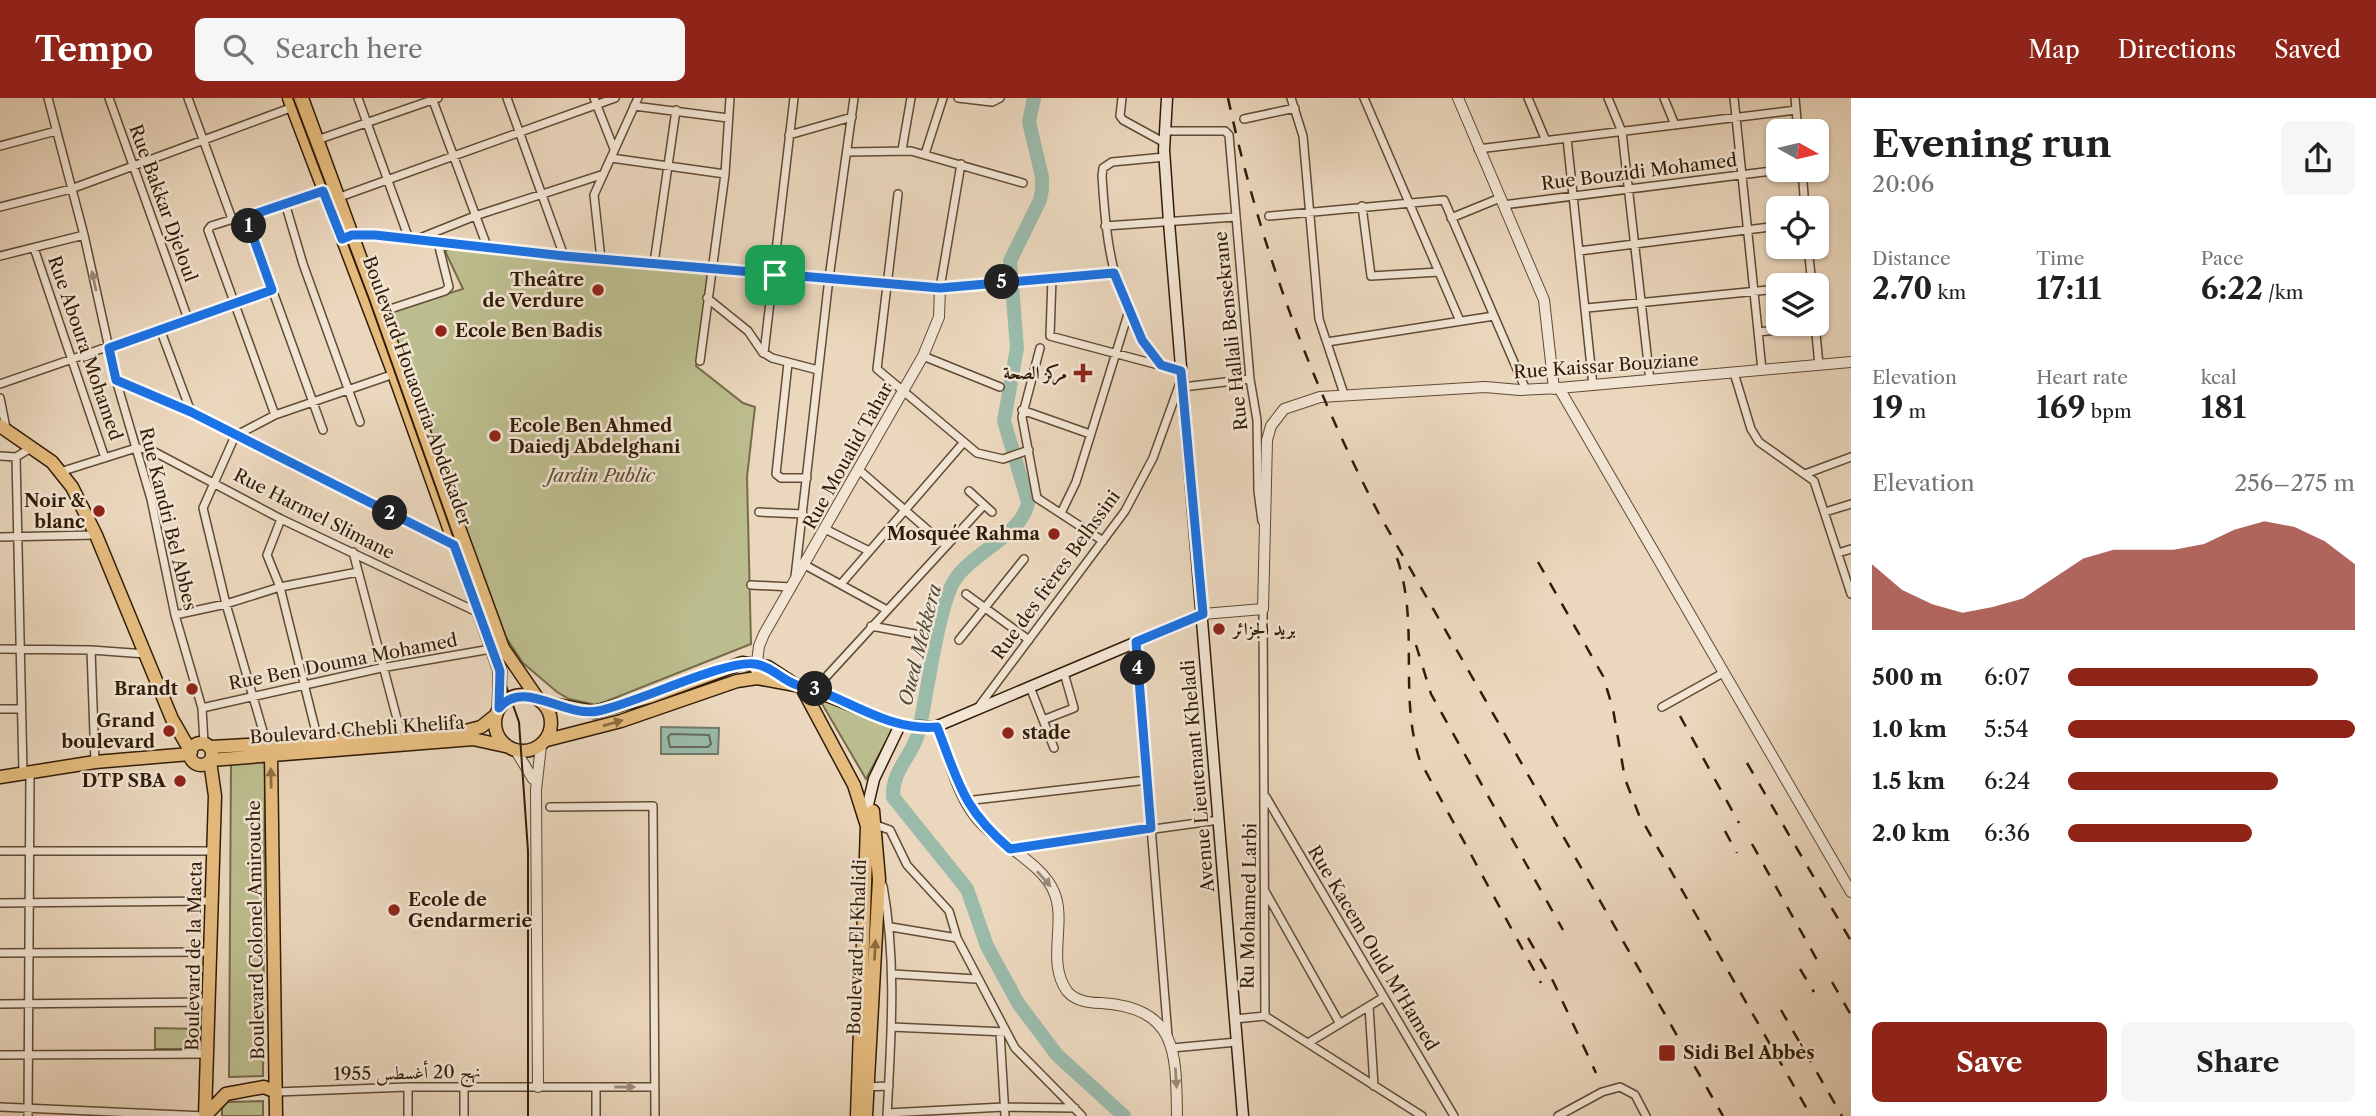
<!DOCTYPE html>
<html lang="en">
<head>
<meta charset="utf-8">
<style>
  :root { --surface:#fff; --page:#f6f6f6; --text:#202124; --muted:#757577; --accent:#8f2418 }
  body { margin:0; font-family:"Libre Caslon Text",Amiri,serif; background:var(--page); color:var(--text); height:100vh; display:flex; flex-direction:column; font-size:26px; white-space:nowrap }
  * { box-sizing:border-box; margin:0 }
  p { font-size:23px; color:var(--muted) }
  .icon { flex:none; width:38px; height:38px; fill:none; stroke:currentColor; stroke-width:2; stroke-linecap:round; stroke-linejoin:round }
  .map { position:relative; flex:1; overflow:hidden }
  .drawer { display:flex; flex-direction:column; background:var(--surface); width:525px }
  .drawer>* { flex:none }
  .needle { width:46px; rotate:98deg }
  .controls { position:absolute; left:1766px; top:21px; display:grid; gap:14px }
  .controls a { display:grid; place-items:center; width:63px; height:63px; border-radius:10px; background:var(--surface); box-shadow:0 2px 5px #0004; font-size:35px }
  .pin { position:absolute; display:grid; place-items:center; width:60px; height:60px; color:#fff; margin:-30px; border-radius:14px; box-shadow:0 4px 10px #0006 }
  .km { position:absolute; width:35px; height:35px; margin:-18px; border-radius:50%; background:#222; color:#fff; font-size:19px; line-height:35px; text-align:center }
  .round { display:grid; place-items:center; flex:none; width:74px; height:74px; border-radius:10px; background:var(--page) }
  .summary { display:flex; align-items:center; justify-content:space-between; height:119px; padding:0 21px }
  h1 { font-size:38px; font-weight:800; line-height:52px }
  .metrics { display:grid; grid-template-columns:repeat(3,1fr); gap:10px; height:119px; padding:7px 21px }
  .metrics div { display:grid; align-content:center }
  .metrics b { font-size:30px; font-weight:800 }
  .metrics small { font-size:19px; font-weight:400 }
  .metrics p { font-size:19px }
  .chart { height:196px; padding:14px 21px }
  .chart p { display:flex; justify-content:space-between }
  .chart svg { width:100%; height:126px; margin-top:7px; fill:var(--accent); opacity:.7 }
  .primary-button { display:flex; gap:14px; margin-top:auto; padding:14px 21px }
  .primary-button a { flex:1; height:80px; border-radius:10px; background:var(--accent); color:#fff; font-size:28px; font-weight:800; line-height:80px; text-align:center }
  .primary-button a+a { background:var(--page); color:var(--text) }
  ul { padding:0 21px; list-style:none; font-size:23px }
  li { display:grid; grid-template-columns:112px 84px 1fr; align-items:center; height:52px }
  li i { height:18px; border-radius:9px; background:var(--accent) }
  header { display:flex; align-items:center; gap:42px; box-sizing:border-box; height:98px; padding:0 35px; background:var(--accent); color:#fff }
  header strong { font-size:33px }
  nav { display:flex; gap:38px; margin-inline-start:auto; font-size:24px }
  .search { width:490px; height:63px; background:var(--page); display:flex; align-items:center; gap:18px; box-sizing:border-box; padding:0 24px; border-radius:10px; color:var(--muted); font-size:26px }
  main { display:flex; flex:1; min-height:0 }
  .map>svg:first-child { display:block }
  .green { fill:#bcbd8e; stroke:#766c4a; stroke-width:2 }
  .water { fill:#9abaaa; stroke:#707b69; stroke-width:2 }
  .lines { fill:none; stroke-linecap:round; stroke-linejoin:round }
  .shore { stroke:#666b58; stroke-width:2 }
  .river { stroke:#9abaaa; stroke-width:14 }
  .minor-casing { stroke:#604b34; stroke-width:10 }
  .tertiary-casing { stroke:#604b34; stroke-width:12 }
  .secondary-casing { stroke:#311c07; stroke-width:13 }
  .primary-casing { stroke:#311c07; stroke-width:15 }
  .minor { stroke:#f2e5d4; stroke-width:7 }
  .tertiary { stroke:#f2e5d4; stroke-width:10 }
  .secondary { stroke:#f2e5d4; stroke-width:10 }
  .primary { stroke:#e6bc7e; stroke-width:12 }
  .tram { stroke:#311c07; stroke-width:2 }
  .rail { stroke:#311c07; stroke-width:2.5; stroke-dasharray:12 12; stroke-linecap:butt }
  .oneway { fill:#9b8b78 }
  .oneway2 { fill:#8c6c42 }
  .route-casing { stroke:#fff; stroke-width:14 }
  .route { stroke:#1a73e8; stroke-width:9 }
  .poi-dot { fill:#8f2418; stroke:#f2e5d4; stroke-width:2.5 }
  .labels { text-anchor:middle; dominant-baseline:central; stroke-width:5; stroke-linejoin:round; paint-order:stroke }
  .street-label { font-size:18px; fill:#311c07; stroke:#f2e5d4 }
  .poi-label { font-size:18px; font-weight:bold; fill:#311c07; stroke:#f2e5d4; text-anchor:end }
  .park-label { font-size:18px; font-style:italic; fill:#5b4c30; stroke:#f2e5d4 }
  .water-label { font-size:19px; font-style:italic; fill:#504b38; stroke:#f2e5d4 }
</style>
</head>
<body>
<header>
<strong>Tempo</strong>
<div class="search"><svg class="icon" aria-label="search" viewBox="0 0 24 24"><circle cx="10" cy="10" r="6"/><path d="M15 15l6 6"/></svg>Search here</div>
<nav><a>Map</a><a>Directions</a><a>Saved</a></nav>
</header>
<main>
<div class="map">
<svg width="1851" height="1018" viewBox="0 0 1851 1018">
  <rect width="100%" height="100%" fill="#ebd7bd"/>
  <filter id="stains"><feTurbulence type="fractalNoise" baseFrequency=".00286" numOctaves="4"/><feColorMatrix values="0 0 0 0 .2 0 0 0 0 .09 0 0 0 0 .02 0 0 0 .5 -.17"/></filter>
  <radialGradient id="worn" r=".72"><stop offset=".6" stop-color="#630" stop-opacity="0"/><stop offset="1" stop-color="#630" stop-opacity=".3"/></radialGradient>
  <path class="green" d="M 457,147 L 708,174 L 696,268 L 743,305 L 755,309 L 747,379 L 751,546 L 597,607 L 569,601 L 557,594 L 523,565 L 505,538 L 385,215 L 463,191 L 445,153 Z
    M 814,592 L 895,627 L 866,681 Z
    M 265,661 L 263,978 L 229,979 L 231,664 Z
    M 155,930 L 201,931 L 201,951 L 155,951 Z
    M 263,1003 L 263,1018 L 222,1018 L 222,1010 L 227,1004 Z"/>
  <path class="water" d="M 661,629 L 719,630 L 718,656 L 661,656 Z"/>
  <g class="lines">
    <path class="shore" d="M 671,636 L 709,637 L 711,646 L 708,649 L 670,649 L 668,639 Z"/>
    <path class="river" d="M 1034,0 L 1029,24 L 1042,79 L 1042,91 L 1040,102 L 1010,163 L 1017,250 L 1004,323 L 1028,404 C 1024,435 974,454 956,480 C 938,505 927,600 918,636 C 911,660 892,672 893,699 L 967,791 L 987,848 L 1018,905 L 1057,957 L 1124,1018"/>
    <defs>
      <path id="minor" d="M 48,0 L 84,137 L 116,282 L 151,401 L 175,517 L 202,610 L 204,645
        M 109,0 L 188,221
        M 188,0 L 232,121
        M 358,0 L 409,141
        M 432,0 L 488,151
        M 507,0 L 564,158
        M 594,0 L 614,51
        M 794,0 L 764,255 L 772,260 L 818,272
        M 958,0 L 992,4 L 1000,0
        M 1122,0 L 1120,18 L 1123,22 L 1165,45
        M 1291,0 L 1303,38 L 1319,221 L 1344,296
        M 1364,0 L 1460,223
        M 1528,0 L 1546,43
        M 1608,0 L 1622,34 L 1650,283
        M 1664,0 L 1675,27
        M 1734,0 L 1762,272
        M 1795,0 L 1798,33
        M 634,8 L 728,20
        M 1244,21 L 1295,10
        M 1165,33 L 1225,33 L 1229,37 L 1250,281 L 1257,322 L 1258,393 L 1262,423
        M 789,37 L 852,19
        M 1567,40 L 1593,288
        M 317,42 L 438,0
        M 0,48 L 56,33
        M 1478,51 L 1796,12
        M 902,52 L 911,0
        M 848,54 L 911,53 L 1023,85
        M 925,56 L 943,0
        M 611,60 L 725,76
        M 961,66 L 940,190 L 1114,175
        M 1802,72 L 1805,110
        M 898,96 L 877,271 L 977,355 L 1003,361 L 1029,352
        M 337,100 L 615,0
        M 285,105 L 303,166 L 360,324
        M 1503,107 L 1780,72
        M 1362,108 L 1371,178 L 1439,174
        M 0,109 L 71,91 L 293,9
        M 1269,118 L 1444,102 L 1526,292
        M 246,119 L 323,332
        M 1451,120 L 1500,100
        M 1105,128 L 1235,119
        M 420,140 L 475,118 L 601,77
        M 1808,149 L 1812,187
        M 34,150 L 105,360
        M 1579,153 L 1778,128
        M 0,158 L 84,137
        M 601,161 L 594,97 L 638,0
        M 654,165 L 676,12
        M 1052,180 L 1050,238 L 1181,273
        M 707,200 L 748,233 L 763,255
        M 1587,210 L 1778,191
        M 381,214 L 445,193 L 449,189 L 438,145
        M 1815,226 L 1819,267
        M 160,231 L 191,314
        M 1758,234 L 1816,228
        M 1327,244 L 1494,218
        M 1040,250 L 1022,319 L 1037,400 L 1103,443
        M 923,258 L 1000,289
        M 700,263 L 725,76 L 730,0
        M 788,265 L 776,376 L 781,380 L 807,380
        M 1161,267 C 1113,203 1107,155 1102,78 L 1103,70 L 1112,64 L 1165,59
        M 1734,275 L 1751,331 L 1759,344 L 1814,383 L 1851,496
        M 116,282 L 191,314 L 454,447
        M 0,286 L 272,192
        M 1183,289 L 1250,281
        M 0,300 L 6,330
        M 1022,312 L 1090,336
        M 275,317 L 208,132 L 211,128 L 323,93
        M 0,358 L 16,359 L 31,350
        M 16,359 L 23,675
        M 858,371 L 946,448
        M 60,374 L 136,350 L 149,351 L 281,421 L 477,514
        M 1805,376 L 1851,359
        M 969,393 L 992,414
        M 1062,413 L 1076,384 L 1128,216
        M 759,414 L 803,416
        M 1825,414 L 1851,406
        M 281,421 L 267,457 L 280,489 L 318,642
        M 825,431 L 869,453
        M 0,439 L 96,437
        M 353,454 L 401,636
        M 1838,455 L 1851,451
        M 805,467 L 887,512
        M 795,479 L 829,180 L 854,0
        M 841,486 L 964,344
        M 751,487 L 792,489
        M 966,496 L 1029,542
        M 1263,511 L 1265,918 L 1422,1018
        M 175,517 L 226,506 L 280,489 L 358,474
        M 871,528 L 915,536
        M 959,542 L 1024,461
        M 1136,544 L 1168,938
        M 0,551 L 91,552 L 146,556
        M 91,552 L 95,664
        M 1030,589 L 1054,650
        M 815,591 L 984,407
        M 1662,609 L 1723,575
        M 202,610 L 381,570 L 491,551
        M 0,611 L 20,611
        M 977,611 L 1125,413 L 1153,360 L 1180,285
        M 1043,622 L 1074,610 L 1064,575
        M 267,647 L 226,506 L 203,410 L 235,338 L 275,317 L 394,276
        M 1266,699 L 1454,1018
        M 965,703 L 1147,682
        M 550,709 L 653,708 L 655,1018
        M 876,727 L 890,732 L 907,767 L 949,813 L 957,840
        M 1011,751 L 1219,722
        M 0,753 L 214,753
        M 883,788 C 897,865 891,940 887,1018
        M 1265,793 L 1340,926
        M 0,805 L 213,803
        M 891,829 L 957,840 L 1015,950 L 1082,1018
        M 0,855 L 212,854
        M 893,876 L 976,881
        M 0,906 L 209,904
        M 1369,908 L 1374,988
        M 1235,921 L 1265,918
        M 891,929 L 1006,934
        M 1000,934 L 1005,1018
        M 1308,945 L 1384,899
        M 1172,950 L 1237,944
        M 0,957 L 209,956
        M 596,989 L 596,1018
        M 865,989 L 889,988
        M 276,994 L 408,989 L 654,989
        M 0,1009 L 205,1018
        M 887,1015 L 1004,1009 L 1075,1010
        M 28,1018 L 30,674
        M 408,1018 L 408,989
        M 464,1018 L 464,989
        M 1558,1018 L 1602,994 L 1620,989 L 1635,997 L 1646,1018"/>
      <path id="tertiary" d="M 1458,0 L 1544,202 L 1554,291
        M 346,139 L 375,137 L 564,158 L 940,190 L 939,219 L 923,258 L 764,536 L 759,548 L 756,572
        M 1559,290 L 1851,794
        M 1203,516 L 1263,511 L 1267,342 L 1271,328 L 1284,311 L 1320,299 L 1485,289 L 1520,292 L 1559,290 L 1851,264
        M 937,629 C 949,658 955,691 974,717 C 994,744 1042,764 1054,794 C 1067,824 1046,864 1067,893 C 1075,903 1089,905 1101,905 C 1178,910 1176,955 1177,1018
        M 516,653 L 533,681
        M 538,989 L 536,692 L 541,648"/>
      <path id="secondary" d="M 1167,0 L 1164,52 L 1169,124 L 1243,1018
        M 801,588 L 900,627 L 935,629 L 1203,516
        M 866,715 L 874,681 L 900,627"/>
      <path id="primary" d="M 289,0 L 394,276 L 500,573 L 499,610
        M 302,0 L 503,550 L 538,601
        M 0,328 L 52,364 L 72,389 L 96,437 L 172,621 L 191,654
        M495 625a28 28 0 1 1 56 0a28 28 0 1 1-56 0Z
        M 542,604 L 594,614 L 649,599 L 742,565 L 768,569 L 791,584
        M 547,642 L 621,623 L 737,583 L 757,580 L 801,588 L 854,687 L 867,728 L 857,1018
        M190 656a11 11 0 1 1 22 0a11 11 0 1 1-22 0Z
        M 267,647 L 271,656 L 276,1018
        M 211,649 L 457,635 L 481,629 L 496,617
        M 211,662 L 473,641 L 505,648
        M 0,679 L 95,664 L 190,656
        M 205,1018 L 215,698 L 210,663
        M 205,1018 L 226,996 L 264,989 L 276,994
        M 866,1018 L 879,781 L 873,713"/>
    </defs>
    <use href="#minor" class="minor-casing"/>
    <use href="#tertiary" class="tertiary-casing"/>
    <use href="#secondary" class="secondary-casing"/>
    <use href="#primary" class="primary-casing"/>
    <use href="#minor" class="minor"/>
    <use href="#tertiary" class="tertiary"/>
    <use href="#secondary" class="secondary"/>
    <use href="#primary" class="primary"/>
    <path class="tram" d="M 293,0 L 369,201 L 519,624 L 528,753 L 528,1018"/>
    <path class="rail" d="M 1228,0 C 1259,145 1310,284 1379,416 L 1723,1018
      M 1397,460 C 1420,527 1398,597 1420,663 L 1541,885
      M 1538,464 L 1603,578 L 1613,611 L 1625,681 L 1639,717 L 1811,1018
      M 1416,547 L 1431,596 L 1563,832
      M 1680,618 L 1739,725
      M 1747,665 L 1851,843
      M 1725,733 L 1737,755
      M 1752,746 L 1817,862
      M 1528,840 L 1553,883 L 1596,975
      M 1800,871 L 1814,894
      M 1832,884 L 1851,917
      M 1781,912 L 1842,1018"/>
  </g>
  <defs><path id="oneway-solid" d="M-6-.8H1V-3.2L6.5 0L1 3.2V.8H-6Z" transform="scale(1.75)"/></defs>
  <g class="oneway">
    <use href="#oneway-solid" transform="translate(94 183) rotate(-102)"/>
    <use href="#oneway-solid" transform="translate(1044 781) rotate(48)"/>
    <use href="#oneway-solid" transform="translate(1176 980) rotate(86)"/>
    <use href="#oneway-solid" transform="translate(625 989)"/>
  </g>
  <g class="oneway2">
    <use href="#oneway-solid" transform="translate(613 625) rotate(-16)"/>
    <use href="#oneway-solid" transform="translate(271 680) rotate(-91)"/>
    <use href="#oneway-solid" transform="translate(875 852) rotate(-87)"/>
  </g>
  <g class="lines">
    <defs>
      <path id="route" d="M 323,93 L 342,141 L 352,137 L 375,137 L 564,158 L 940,190 L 1114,175 L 1142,242 L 1161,267 L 1181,273 L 1203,516 L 1136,544 L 1151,730 L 1010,751 C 962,710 959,685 937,629 C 893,633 857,607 817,592 C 811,590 804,589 797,587 C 782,582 771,568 755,566 C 726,561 635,606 598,613 C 564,620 524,580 499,610 L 500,573 L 454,447 L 191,314 L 116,282 L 109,250 L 272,192 L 246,119 Z"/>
    </defs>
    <use href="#route" class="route-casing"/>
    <use href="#route" class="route"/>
  </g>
  <g class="poi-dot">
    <circle cx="598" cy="192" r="7"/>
    <circle cx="441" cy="233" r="7"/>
    <path d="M1079.5 264.5h7v7h7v7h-7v7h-7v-7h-7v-7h7z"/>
    <circle cx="495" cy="338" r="7"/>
    <circle cx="99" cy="413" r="7"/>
    <circle cx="1054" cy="436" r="7"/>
    <circle cx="1219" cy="531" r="7"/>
    <circle cx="192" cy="591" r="7"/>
    <circle cx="169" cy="633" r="7"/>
    <circle cx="1008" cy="635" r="7"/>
    <circle cx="180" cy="683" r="7"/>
    <circle cx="394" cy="812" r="7"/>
    <rect x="1658" y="946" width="18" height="18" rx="3.5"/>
  </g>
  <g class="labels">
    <g class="street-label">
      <text transform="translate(1639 74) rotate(-7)">Rue Bouzidi Mohamed</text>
      <text transform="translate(163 105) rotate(70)">Rue Bakkar Djeloul</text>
      <text transform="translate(1231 233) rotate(-96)">Rue Hallali Bensekrane</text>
      <text transform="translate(85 250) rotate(71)">Rue Aboura Mohamed</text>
      <text transform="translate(1606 268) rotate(-4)">Rue Kaissar Bouziane</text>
      <text transform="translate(417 293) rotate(70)">Boulevard Houaouria Abdelkader</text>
      <text transform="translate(848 358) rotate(-61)">Rue Moualid Tahar</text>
      <text transform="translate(314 416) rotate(27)">Rue Harmel Slimane</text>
      <text transform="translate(168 421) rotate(76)">Rue Kandri Bel Abbes</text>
      <text transform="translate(1056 477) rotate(-54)">Rue des frères Belhssini</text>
      <text transform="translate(343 564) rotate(-11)">Rue Ben Douma Mohamed</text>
      <text transform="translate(357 632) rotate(-4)">Boulevard Chebli Khelifa</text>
      <text transform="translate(1198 678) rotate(-95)">Avenue Lieutenant Kheladi</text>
      <text transform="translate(1249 808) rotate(-89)">Ru Mohamed Larbi</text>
      <text transform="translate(256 832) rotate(-91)">Boulevard Colonel Amirouche</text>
      <text transform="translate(857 849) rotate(-88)">Boulevard El Khalidi</text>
      <text transform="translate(1373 850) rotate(59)">Rue Kacem Ould M'Hamed</text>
      <text transform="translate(194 858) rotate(-89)">Boulevard de la Macta</text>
      <text transform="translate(407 975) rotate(-1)">نهج 20 أغسطس 1955</text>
    </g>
    <g class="poi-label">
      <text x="584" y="182">Theâtre<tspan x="584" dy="21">de Verdure</tspan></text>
      <text x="455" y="233" text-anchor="start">Ecole Ben Badis</text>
      <text x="1067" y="275">مركز الصحة</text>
      <text x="509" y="328" text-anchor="start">Ecole Ben Ahmed<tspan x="509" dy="21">Daiedj Abdelghani</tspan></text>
      <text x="85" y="403">Noir &amp;<tspan x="85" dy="21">blanc</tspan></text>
      <text x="1040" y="436">Mosquée Rahma</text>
      <text x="1233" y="531" text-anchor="start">بريد الجزائر</text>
      <text x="178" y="591">Brandt</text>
      <text x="155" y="623">Grand<tspan x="155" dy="21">boulevard</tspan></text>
      <text x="1022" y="635" text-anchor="start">stade</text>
      <text x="166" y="683">DTP SBA</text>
      <text x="408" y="802" text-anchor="start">Ecole de<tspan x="408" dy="21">Gendarmerie</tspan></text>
      <text x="1683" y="955" text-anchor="start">Sidi Bel Abbès</text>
    </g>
    <g class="park-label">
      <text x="601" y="378">Jardin Public</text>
    </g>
    <g class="water-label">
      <text transform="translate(920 547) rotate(-76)">Oued Mekkera</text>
    </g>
  </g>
  <rect width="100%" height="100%" filter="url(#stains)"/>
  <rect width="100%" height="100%" fill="url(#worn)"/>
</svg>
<div class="controls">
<a><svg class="needle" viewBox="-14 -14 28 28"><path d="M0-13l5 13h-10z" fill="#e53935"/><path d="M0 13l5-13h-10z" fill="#757577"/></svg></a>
<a><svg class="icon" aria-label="locate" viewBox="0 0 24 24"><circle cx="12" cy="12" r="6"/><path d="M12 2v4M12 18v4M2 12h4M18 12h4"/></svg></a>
<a><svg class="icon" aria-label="layers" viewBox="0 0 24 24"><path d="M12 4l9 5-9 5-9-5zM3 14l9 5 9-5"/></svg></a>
</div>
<div class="pin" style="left:775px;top:177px;background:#1e9e55"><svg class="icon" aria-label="arrive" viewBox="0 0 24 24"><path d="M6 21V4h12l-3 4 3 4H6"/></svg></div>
<b class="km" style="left:249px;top:128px">1</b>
<b class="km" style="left:390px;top:415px">2</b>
<b class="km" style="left:815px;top:591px">3</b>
<b class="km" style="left:1138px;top:570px">4</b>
<b class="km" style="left:1002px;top:184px">5</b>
</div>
<section class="drawer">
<div class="summary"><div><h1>Evening run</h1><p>20:06</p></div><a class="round"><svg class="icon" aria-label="share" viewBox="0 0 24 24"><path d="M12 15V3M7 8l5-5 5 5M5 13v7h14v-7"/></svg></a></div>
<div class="metrics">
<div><p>Distance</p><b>2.70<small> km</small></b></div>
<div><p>Time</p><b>17:11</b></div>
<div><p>Pace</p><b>6:22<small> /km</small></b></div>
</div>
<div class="metrics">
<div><p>Elevation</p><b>19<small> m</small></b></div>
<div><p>Heart rate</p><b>169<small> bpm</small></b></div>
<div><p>kcal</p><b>181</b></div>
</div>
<div class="chart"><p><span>Elevation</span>256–275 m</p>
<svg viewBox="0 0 160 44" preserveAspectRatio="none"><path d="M0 44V21L10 30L20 35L30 38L40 36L50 33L60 26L70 19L80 16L90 16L100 16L110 14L120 9L130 6L140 8L150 13L160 21V44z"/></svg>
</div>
<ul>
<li><b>500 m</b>6:07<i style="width:87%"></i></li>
<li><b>1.0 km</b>5:54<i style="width:100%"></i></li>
<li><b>1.5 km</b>6:24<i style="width:73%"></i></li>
<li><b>2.0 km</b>6:36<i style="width:64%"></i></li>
</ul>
<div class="primary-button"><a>Save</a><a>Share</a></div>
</section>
</main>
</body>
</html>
